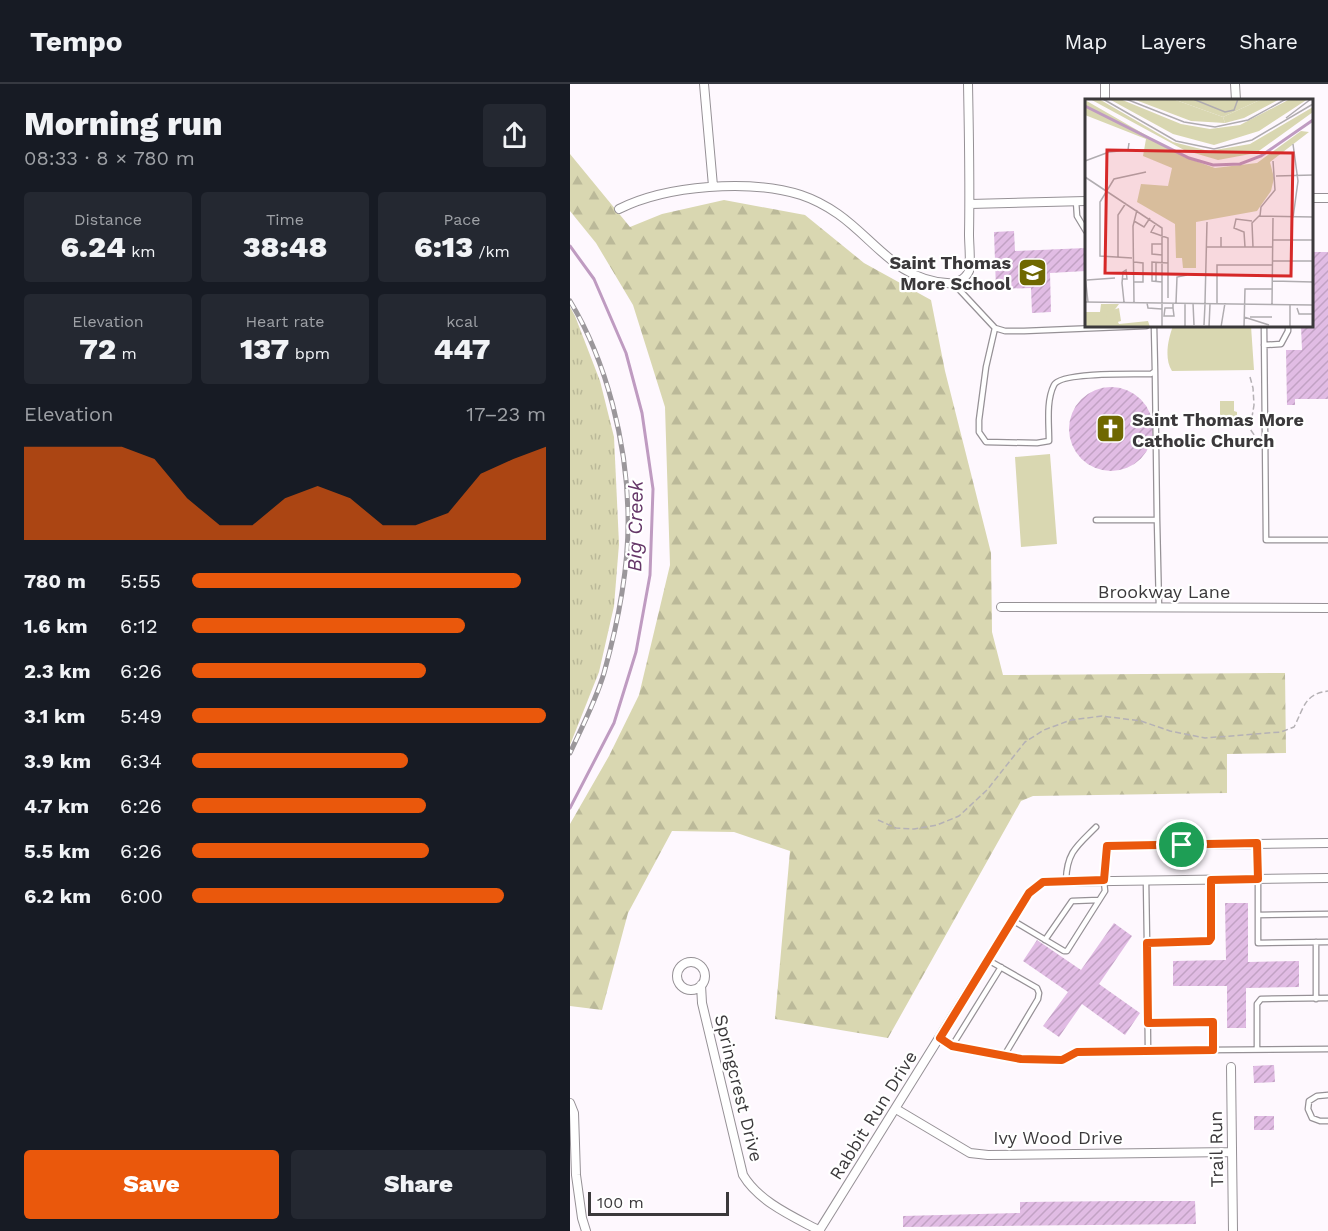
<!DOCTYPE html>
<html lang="en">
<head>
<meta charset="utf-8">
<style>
  :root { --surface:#171b24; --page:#242831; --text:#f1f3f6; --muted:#9ea1a6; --line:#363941; --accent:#ea580c }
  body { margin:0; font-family:"Work Sans",sans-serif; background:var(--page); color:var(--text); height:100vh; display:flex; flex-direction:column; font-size:22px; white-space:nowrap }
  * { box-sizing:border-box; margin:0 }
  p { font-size:20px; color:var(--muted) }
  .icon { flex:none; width:33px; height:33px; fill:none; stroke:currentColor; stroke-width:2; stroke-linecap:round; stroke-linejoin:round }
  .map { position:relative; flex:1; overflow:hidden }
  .drawer { display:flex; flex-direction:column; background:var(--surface); width:570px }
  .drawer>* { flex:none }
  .scale { position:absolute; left:18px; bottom:15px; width:141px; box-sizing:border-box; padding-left:6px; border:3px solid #3b393b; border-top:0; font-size:16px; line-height:21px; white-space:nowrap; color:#3b393b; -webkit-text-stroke:4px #fff; paint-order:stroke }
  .pin { position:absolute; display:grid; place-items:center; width:51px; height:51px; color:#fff; margin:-26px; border:3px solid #fff; border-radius:50%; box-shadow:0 2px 6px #0007 }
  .round { display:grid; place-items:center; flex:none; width:63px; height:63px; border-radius:6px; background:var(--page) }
  .summary { display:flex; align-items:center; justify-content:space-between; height:102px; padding:0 24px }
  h1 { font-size:33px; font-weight:800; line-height:45px }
  .metrics { display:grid; grid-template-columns:repeat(3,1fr); gap:9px; height:102px; padding:6px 24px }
  .metrics div { display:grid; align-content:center; border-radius:6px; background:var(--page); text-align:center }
  .metrics b { font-size:30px; font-weight:800 }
  .metrics small { font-size:16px; font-weight:400 }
  .metrics p { font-size:16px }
  .chart { height:168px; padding:12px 24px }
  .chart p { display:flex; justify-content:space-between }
  .chart svg { width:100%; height:108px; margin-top:6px; fill:var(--accent); opacity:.7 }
  .button { display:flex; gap:12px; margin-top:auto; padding:12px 24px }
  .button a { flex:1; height:69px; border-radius:6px; background:var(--accent); color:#fff; font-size:24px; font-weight:800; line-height:69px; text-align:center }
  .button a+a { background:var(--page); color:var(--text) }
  ul { padding:0 24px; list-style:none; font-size:20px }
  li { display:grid; grid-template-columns:96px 72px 1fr; align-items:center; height:45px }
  li i { height:15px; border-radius:8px; background:var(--accent) }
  header { display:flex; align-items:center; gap:36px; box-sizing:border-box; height:84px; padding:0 30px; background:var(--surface); border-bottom:2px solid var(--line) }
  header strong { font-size:28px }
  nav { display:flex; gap:33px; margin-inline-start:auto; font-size:21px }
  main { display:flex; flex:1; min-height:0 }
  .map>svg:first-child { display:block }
  .grass { fill:url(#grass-tufts) }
  .forest { fill:url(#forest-firs) }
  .park { fill:#d9d7b1 }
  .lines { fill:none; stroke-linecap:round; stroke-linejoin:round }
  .stream { stroke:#bf9bc1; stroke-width:3 }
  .building { fill:url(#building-hatch) }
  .service-casing { stroke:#969196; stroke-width:7 }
  .minor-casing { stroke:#969196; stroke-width:10 }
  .path { stroke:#b5b1b5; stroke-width:1.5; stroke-dasharray:6 3; stroke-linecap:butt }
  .service { stroke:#fff; stroke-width:4.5 }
  .minor { stroke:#fff; stroke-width:8 }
  .rail-casing { stroke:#9b979b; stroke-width:5 }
  .rail { stroke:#fff; stroke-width:3; stroke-dasharray:9; stroke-linecap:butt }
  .route-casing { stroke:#fff; stroke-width:12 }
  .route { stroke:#ea580c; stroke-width:8 }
  .labels { text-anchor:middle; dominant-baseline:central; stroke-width:4.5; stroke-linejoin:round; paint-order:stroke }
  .poi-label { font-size:18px; font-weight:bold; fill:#3b393b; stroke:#fff; text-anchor:end }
  .street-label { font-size:18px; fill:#3b393b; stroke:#fff }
  .water-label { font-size:20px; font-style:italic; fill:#653668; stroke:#fff }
  .inset-river { fill:none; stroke:#bf9bc1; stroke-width:3 }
  .inset-road { fill:none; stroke:#b0acb0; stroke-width:1.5 }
  .view { fill:#d62828; fill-opacity:0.15; stroke:#d62828; stroke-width:3 }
  .inset-edge { fill:none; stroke:#3b393b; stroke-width:3 }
</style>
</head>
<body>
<header>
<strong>Tempo</strong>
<nav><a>Map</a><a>Layers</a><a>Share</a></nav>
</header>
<main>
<section class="drawer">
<div class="summary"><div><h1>Morning run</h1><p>08:33 · 8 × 780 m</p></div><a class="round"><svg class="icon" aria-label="share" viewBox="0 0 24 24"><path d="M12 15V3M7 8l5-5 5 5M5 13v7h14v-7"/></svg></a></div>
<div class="metrics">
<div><p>Distance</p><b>6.24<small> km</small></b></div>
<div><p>Time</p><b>38:48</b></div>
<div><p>Pace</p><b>6:13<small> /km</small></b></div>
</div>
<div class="metrics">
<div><p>Elevation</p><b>72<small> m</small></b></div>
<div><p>Heart rate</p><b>137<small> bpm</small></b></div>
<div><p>kcal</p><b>447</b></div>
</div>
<div class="chart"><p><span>Elevation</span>17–23 m</p>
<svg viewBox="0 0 160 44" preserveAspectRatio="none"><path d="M0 44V6L10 6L20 6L30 6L40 11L50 27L60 38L70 38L80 27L90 22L100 27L110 38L120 38L130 33L140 17L150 11L160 6V44z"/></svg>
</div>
<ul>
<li><b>780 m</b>5:55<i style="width:93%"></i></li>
<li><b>1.6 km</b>6:12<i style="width:77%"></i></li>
<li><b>2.3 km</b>6:26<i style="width:66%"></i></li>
<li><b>3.1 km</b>5:49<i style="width:100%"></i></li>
<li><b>3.9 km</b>6:34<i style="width:61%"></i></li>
<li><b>4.7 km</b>6:26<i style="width:66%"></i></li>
<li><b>5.5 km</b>6:26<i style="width:67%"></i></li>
<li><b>6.2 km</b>6:00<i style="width:88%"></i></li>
</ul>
<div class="button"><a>Save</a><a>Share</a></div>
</section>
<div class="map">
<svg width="758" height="1147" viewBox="0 0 758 1147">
  <defs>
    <pattern id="grass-tufts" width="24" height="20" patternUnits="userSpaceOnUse" patternTransform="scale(1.5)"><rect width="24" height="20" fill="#d9d7b1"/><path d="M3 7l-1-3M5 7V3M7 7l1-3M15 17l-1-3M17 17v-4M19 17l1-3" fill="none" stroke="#bbb999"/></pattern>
    <pattern id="forest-firs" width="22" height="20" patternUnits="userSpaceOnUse" patternTransform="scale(1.5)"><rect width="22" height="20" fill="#d9d7b1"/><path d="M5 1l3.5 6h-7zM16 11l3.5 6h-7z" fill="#bbb999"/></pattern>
    <pattern id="building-hatch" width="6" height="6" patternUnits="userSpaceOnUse" patternTransform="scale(1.5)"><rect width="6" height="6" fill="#e1bce4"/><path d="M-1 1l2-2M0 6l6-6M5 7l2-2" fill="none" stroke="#c2a2c4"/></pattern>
  </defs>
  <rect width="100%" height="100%" fill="#fef8fe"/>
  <path class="grass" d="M 0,223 L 5,232 L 30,297 L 44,353 L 49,460 L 44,522 L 29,588 L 0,661 Z"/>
  <path class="forest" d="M 0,70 L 60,143 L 92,130 L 154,116 L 235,131 L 294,179 L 361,216 L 375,287 L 421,469 L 422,548 L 433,591 L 715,589 L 716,669 L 657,670 L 657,709 L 463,712 L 451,717 L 318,954 L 205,935 L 220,767 L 164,748 L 102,747 L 58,829 L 32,926 L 0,922 L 0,740 L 39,672 L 69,611 L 100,481 L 95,323 L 63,221 L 26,159 L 0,127 Z"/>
  <path class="park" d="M 603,242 L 681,242 L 684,286 L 602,287 C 594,275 598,255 603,242 Z
    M 650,317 L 664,317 L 664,327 L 667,328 L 667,336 L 650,336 Z
    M 480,370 L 487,460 L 451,463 L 445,373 Z"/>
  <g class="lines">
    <path class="stream" d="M 0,162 L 24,195 L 56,269 L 72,329 L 83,405 L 80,491 L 66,568 L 44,639 L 0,724"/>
  </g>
  <path class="building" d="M 444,147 L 445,167 L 516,164 L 516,187 L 480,189 L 481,228 L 462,229 L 461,204 L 426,205 L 424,148 Z
    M 741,168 L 758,168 L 758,315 L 725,315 L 725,321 L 717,321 L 716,266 L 732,266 L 731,242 L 741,242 Z
    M499 345a42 42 0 1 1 84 0a42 42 0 1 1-84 0Z
    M 655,819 L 678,819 L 678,878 L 729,877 L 729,903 L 676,904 L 676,944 L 657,944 L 657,902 L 603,902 L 603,877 L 656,876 Z
    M 544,839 L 562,852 L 529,900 L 570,929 L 555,951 L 512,920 L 489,953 L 473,942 L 498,908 L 453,877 L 467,856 L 511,886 Z
    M 704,981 L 705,998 L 684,999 L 683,982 Z
    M 684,1032 L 704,1032 L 704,1046 L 684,1046 Z
    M 554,1117 L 625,1117 L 626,1140 L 333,1143 L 333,1132 L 450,1129 L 450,1118 Z"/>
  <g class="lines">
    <defs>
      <path id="service" d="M 506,117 L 507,132 L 516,147
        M 384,200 L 425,244 L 435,247 L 454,247 L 576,242
        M 694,242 L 696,456 L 758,456
        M 425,244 L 416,283 L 409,336 L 409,348 L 416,358 L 467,359 L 479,357 C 479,339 476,317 484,301 C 490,288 565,290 581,290 L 585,287 L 584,242
        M 694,261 L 711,260 L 718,247 L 718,242
        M 585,287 L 587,436
        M 526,436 L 587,436 L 589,524
        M 688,795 L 688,859 L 758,858
        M 496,796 C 497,768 507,762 526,743
        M 576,796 L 577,859 L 639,857 L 641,854 L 641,796
        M 688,831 L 758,830
        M 442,836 L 494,867 L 497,867 L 535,807 L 534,797
        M 475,856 L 502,817 L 529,816
        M 746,858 L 746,915
        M 577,859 L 578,967
        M 418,876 L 467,904 L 469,909 L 468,915 L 434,972
        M 578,939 L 643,938 L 643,966
        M 370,954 L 382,962 L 451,975 L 492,976 L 507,967 L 758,965
        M 382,962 L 431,883
        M 687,965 L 687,920 L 691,915 L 758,914
        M 758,1011 L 747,1012 L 739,1017 L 738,1025 L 742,1034 L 750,1037 L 758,1037"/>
      <path id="minor" d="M 134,0 L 143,102
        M 535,0 L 535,16
        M 665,0 L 666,16
        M 742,114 L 758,114
        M 400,120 L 516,117
        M 49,125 C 97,101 180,95 231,111 C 243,115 258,123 268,130 C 305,156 327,196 377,199 C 385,200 395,196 399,187 C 401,179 399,160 399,150 C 400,100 399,50 398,0
        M 431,523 L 758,524
        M 687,759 L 688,795
        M 534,796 L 537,762 L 758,759
        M107 892a14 14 0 1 1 28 0a14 14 0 1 1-28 0Z
        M 131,901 L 132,919 L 173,1091 C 189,1118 224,1133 250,1147
        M 661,983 L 663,1147
        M 0,1019 L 4,1029 L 6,1091 L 12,1134 L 16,1147
        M 326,1025 L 400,1069 L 418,1071 L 662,1068
        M 249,1147 L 459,809 L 473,798 L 758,794"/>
    </defs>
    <use href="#service" class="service-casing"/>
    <use href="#minor" class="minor-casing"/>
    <path class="path" d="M 680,293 L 683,304 L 684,321 L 680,345 L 687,355
      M 308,736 L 326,744 L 344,745 L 367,741 L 389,732 L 417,706 L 455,658 L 474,646 L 501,636 L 532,632 L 571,637 L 600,647 L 635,654 L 711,648 L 724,643 C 734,624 734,610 758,607"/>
    <use href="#service" class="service"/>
    <use href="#minor" class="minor"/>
    <defs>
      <path id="rail" d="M 0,217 C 37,278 57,360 58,431 C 59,483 48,539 34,589 C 26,616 12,643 0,669"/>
    </defs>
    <use href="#rail" class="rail-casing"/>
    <use href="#rail" class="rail"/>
  </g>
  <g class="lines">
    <defs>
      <path id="route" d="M 687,759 L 688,795 L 641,796 L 641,854 L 639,857 L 577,859 L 578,939 L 643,938 L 643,966 L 507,968 L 492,976 L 451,975 L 382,962 L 370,954 L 459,809 L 473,798 L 534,796 L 537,762 Z"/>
    </defs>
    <use href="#route" class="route-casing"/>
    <use href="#route" class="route"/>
  </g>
  <defs>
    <symbol id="school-square" viewBox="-11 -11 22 22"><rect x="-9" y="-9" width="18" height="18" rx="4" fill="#6f6800" stroke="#fff"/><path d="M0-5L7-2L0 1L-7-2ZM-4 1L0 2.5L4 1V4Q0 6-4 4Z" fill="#fff"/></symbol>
    <symbol id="church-square" viewBox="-11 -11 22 22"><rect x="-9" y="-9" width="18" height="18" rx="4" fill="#6f6800" stroke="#fff"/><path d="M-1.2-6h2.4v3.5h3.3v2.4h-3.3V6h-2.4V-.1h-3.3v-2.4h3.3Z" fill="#fff"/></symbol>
  </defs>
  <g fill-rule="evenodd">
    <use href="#school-square" x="446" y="172" width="33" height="33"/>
    <use href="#church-square" x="524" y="328" width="33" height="33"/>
  </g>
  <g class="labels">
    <g class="poi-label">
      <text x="441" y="178">Saint Thomas<tspan x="441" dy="21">More School</tspan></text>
      <text x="562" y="335" text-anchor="start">Saint Thomas More<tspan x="562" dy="21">Catholic Church</tspan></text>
    </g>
    <g class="street-label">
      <text x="594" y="507">Brookway Lane</text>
      <text transform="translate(169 1004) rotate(76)">Springcrest Drive</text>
      <text transform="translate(303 1031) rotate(-58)">Rabbit Run Drive</text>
      <text x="488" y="1053">Ivy Wood Drive</text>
      <text transform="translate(646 1065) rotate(-91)">Trail Run</text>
    </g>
    <g class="water-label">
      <text transform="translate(65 442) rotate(-89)">Big Creek</text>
    </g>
  </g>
  <g transform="translate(515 15)">
    <rect width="228" height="228" fill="#fef8fe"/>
    <path d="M 5,0 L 14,0 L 88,43 L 124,52 L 165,45 L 228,8 L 228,13 L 171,54 L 133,61 L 99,51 ZM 24,0 L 35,0 L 96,25 L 125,30 L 155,26 L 205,0 L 223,0 L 174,32 L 129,46 L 88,35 ZM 177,0 L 195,0 L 159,19 L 140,24 L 138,18 Z" fill="#d9d7b1"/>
    <path d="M 48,0 L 88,0 L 138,18 L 140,24 L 106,22 ZM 0,1 L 99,58 L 130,69 L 172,64 L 216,32 L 224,33 L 185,63 L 189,79 L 186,92 L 172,112 L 111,123 L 111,169 L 98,169 L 97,159 L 91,159 L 90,125 L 52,103 L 56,85 L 83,87 L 87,69 L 58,57 L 61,40 L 0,16 ZM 16,205 L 34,205 L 28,213 L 34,225 L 63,222 L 65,228 L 0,228 L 0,213 L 15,213 Z" fill="#d9d7b1"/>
    <path d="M 34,209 L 36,222 L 22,226 L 21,213 Z" fill="#d9d7b1"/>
    <path d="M 88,0 L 177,0 L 138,18 Z" fill="#d9d7b1"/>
    <path class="inset-river" d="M 0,7 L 104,59 L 128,66 L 155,65 L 176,57 L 228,21"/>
    <path class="inset-road" d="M 18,0 L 91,42 L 129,50 L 167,41 L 228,5M 41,0 L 99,23 L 130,28 L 163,21 L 201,0M 108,0 L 140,13 L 149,11 L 153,0M 201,19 L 226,0M 208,45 L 213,82 L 208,119M 0,62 L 24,53 L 43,51 L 44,44M 188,62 L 190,91 L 176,108 L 175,117 L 228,118M 191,77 L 228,76M 0,78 L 77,129 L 77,228M 175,116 L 167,124 L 168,148 L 188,148M 49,122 L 59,128 L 65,119M 167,122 L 151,120 L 149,129 L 159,133 L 160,148 L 168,148M 71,124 L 66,133 L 83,139 L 83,199M 188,141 L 228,141M 122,148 L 136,148 L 136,138M 136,148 L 160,148M 77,156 L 67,155 L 67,145 L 77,145M 33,158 L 33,116 L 41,104M 47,159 L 15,157 L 15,103 L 29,80 L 61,73M 188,162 L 228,162M 0,176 L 3,203M 38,180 L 42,180 L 41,171 L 38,173 L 37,184 L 39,203M 2,181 L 30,179M 188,182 L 228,183M 49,183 L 58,183 L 58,164 L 49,163M 71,183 L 71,163M 77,183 L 67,182 L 67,163 L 83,164M 0,203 L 228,206M 49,203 L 48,127 L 52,111M 62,204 L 63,209 L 77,210M 91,204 L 92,178 L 102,176M 100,204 L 100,228M 108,204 L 109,226M 120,204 L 122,123M 132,204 L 132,166 L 188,166M 187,205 L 188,119M 205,205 L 205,228M 88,209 L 89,217 L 79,217 L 80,209 L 88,209 L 88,204M 212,209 L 214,215 L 228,215M 159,218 L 184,226M 165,218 L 187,218M 119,226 L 120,205M 124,228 L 125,205M 136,228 L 140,204M 159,228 L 160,190 L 187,190"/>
    <path class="view" d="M 22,51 L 208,54 L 206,177 L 20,174 Z"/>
    <rect width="228" height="228" class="inset-edge"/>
  </g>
</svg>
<div class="scale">100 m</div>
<div class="pin" style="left:612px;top:761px;background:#1e9e55"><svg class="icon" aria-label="arrive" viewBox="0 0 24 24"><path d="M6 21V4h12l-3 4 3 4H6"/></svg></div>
</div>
</main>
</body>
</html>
